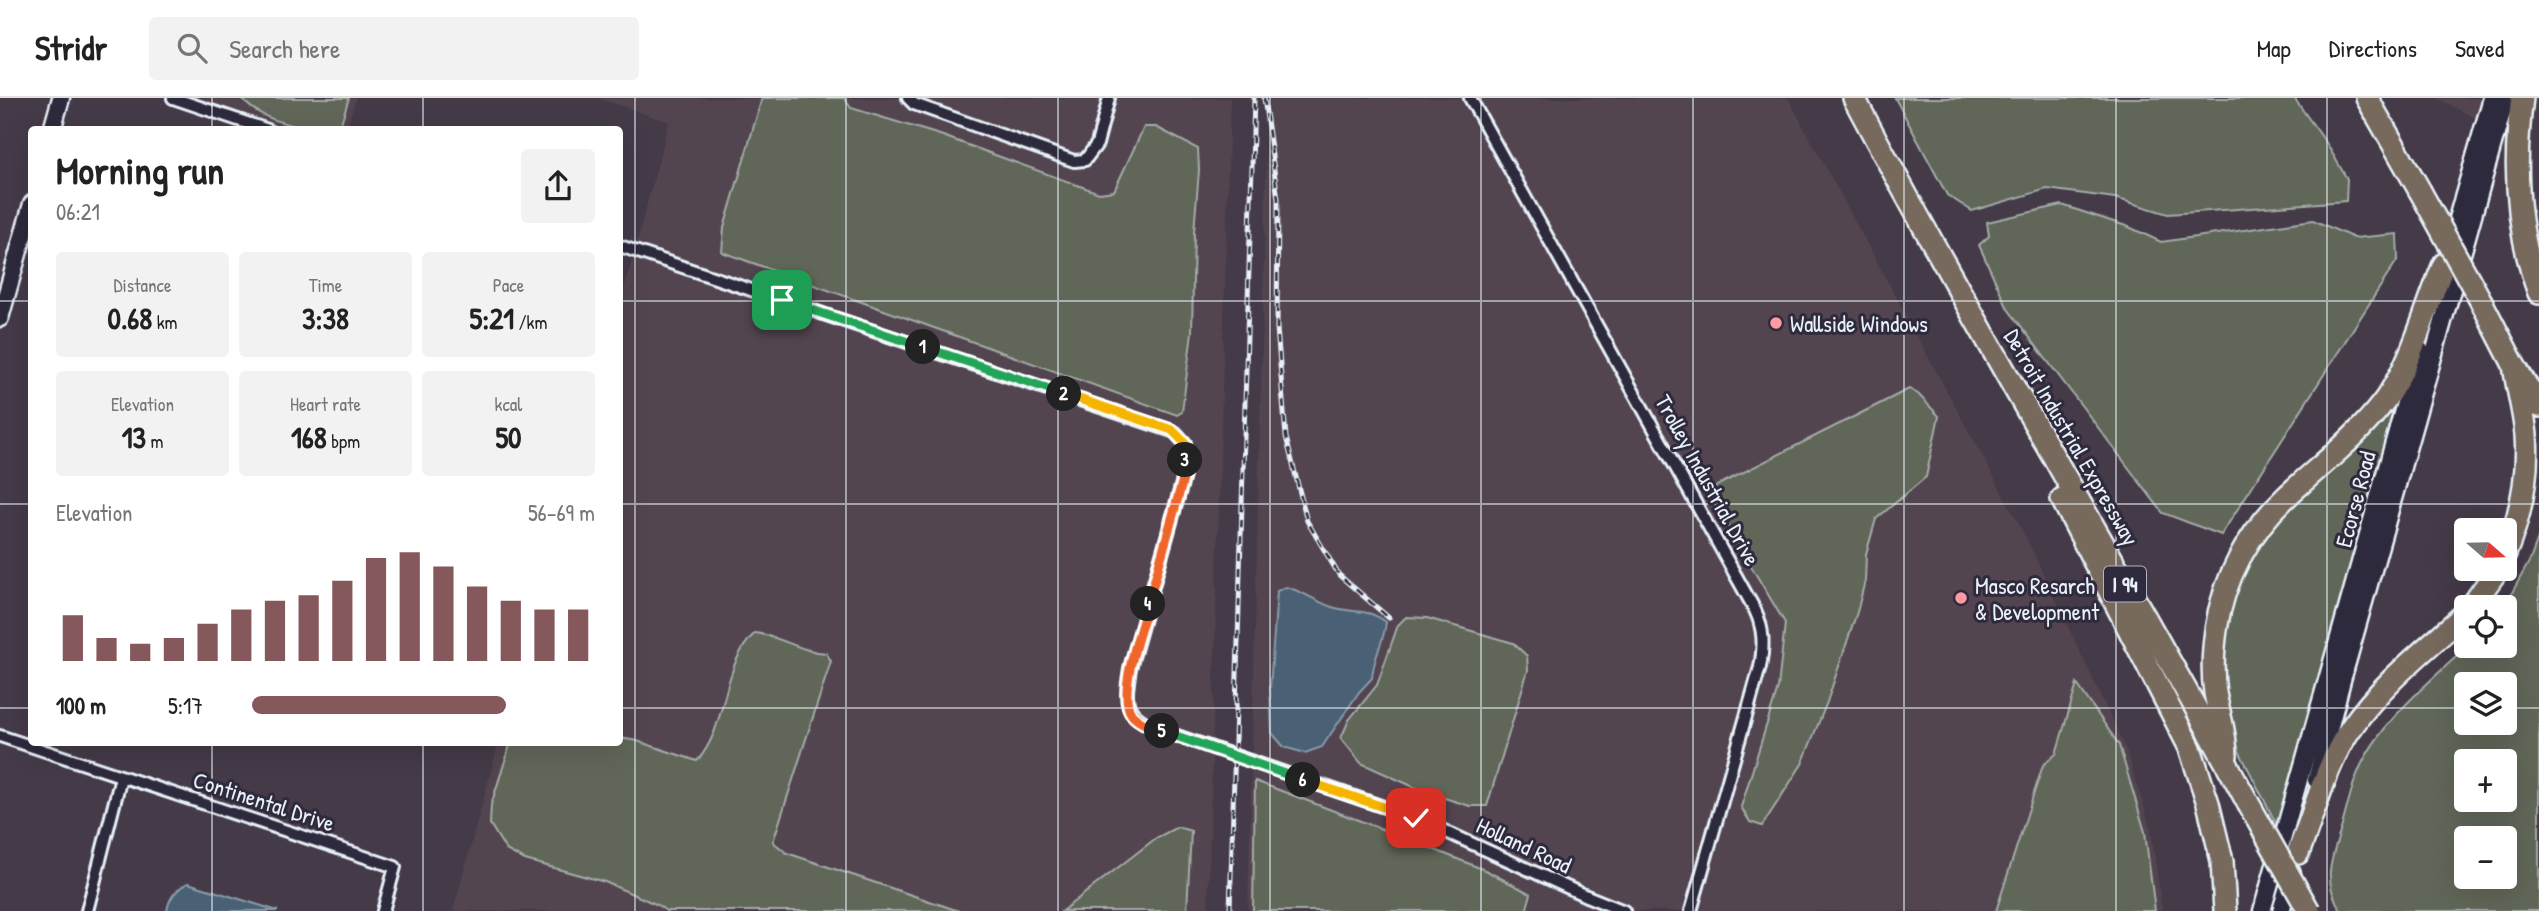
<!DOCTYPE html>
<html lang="en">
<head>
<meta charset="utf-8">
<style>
  :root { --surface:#fff; --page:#f2f2f2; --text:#222; --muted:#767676; --line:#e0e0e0; --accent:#85585c }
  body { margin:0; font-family:"Patrick Hand",sans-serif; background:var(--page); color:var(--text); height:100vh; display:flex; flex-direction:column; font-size:26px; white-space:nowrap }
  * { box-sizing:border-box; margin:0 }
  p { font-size:23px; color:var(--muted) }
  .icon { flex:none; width:38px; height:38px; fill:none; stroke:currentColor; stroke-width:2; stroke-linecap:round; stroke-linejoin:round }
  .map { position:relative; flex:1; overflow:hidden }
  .panel { position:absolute; left:28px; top:28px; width:595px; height:620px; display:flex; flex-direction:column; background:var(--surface); border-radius:7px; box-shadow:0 7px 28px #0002 }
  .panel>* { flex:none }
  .needle { width:46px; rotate:110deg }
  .controls { position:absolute; left:2454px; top:420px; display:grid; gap:14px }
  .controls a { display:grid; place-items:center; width:63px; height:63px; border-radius:7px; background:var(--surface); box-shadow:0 7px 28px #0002; font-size:35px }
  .pin { position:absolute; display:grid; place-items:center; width:60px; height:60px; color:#fff; margin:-30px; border-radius:14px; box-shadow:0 4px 10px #0006 }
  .km { position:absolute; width:35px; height:35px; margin:-18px; border-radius:50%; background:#222; color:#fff; font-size:19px; line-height:35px; text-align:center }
  .round { display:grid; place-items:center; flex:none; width:74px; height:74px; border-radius:7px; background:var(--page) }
  .summary { display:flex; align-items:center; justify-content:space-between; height:119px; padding:0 28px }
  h1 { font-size:38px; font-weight:800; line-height:52px }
  .figures { display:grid; grid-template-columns:repeat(3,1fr); gap:10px; height:119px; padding:7px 28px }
  .figures div { display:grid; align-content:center; border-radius:7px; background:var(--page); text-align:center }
  .figures b { font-size:30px; font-weight:800 }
  .figures small { font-size:19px; font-weight:400 }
  .figures p { font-size:19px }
  .chart { height:196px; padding:14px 28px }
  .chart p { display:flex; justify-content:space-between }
  .chart svg { width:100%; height:126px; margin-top:7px; stroke:var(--accent); stroke-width:6 }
  ul { padding:0 28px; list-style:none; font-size:23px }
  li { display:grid; grid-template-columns:112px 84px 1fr; align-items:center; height:52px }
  li i { height:18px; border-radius:9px; background:var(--accent) }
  header { display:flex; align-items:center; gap:42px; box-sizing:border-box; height:98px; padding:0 35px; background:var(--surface); border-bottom:2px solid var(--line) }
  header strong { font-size:33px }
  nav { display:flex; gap:38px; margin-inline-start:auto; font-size:24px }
  .search { width:490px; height:63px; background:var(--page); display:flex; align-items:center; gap:18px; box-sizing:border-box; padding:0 24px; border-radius:7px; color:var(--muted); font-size:26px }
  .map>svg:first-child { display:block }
  .built { fill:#534550 }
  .green { fill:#606659; stroke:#a4aca8; stroke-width:2; fill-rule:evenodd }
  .water { fill:#4a6175; stroke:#899ba9; stroke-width:2 }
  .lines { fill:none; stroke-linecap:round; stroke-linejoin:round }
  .street-casing { stroke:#e8f1f8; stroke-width:16 }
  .secondary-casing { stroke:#e8f1f8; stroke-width:21 }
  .highway-casing { stroke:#e8f1f8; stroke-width:26 }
  .street { stroke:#2f2a3d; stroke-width:10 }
  .secondary { stroke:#2f2a3d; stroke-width:16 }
  .highway { stroke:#77695c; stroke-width:21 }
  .rail-casing { stroke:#e8f1f8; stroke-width:5 }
  .rail { stroke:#2f2a3d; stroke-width:2.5; stroke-dasharray:8; stroke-linecap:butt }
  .highway-bridge-casing { stroke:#e8f1f8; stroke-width:26; stroke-linecap:butt }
  .highway-bridge { stroke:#77695c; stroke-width:21 }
  .split-1-casing { stroke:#fff; stroke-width:14 }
  .split-2-casing { stroke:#fff; stroke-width:14 }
  .split-3-casing { stroke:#fff; stroke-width:14 }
  .split-4-casing { stroke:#fff; stroke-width:14 }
  .split-5-casing { stroke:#fff; stroke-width:14 }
  .split-6-casing { stroke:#fff; stroke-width:14 }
  .split-7-casing { stroke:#fff; stroke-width:14 }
  .split-1 { stroke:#22a559; stroke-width:9 }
  .split-2 { stroke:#22a559; stroke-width:9 }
  .split-3 { stroke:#f5b400; stroke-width:9 }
  .split-4 { stroke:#f0652b; stroke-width:9 }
  .split-5 { stroke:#f0652b; stroke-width:9 }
  .split-6 { stroke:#22a559; stroke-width:9 }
  .split-7 { stroke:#f5b400; stroke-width:9 }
  .grid { fill:none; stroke:#e8f1f8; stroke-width:2; stroke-opacity:0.55 }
  .poi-dot { fill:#ff9aa2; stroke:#2f2a3d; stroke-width:2.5 }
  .labels { text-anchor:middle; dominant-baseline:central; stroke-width:6; stroke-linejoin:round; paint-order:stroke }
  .shield { fill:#2f2a3d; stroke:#b0b5c0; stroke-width:2 }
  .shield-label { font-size:21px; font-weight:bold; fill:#e8f1f8 }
  .poi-label { font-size:23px; fill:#e8f1f8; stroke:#2f2a3d; text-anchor:start }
  .street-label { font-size:23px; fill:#e8f1f8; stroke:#2f2a3d }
</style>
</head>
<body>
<header>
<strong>Stridr</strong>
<div class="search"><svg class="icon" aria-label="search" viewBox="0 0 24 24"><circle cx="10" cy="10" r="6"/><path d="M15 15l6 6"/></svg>Search here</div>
<nav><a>Map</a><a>Directions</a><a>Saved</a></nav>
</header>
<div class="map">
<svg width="2539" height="813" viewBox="0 0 2539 813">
  <rect width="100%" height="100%" fill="#443a48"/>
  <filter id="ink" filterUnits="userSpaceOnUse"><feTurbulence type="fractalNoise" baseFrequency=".0143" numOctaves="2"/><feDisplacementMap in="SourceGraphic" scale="14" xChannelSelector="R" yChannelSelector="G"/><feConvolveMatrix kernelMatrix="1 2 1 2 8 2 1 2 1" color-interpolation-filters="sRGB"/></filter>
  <g filter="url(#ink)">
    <path class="built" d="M 189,0 L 356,0 L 346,32 L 282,31 Z
      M 598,0 L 1230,0 L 1208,813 L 453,813 L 499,644 L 620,644 L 620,206 L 669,24 Z
      M 1268,0 L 1788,0 L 2024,435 L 2125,649 L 2151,731 L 2162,813 L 1248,813 Z
      M 2437,0 L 2483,0 L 2477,21 Z"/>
    <path class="green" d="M 241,0 L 349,0 L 339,31 C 306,32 264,26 241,0 Z
      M 762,0 L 844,0 L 851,10 L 943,38 L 1099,95 L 1114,93 L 1144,29 L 1156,29 L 1198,51 L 1199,72 L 1194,134 L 1192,234 L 1182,314 L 1177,317 L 722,154 L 724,130 Z
      M 1895,0 L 2294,0 L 2327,46 L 2347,81 L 2346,103 L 2168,116 L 2115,100 L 2047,91 L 1972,113 L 1947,97 Z
      M 2062,107 L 2129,129 L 2161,144 L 2313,122 L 2354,140 L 2397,136 L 2398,161 L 2221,437 L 2163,415 L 2008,211 L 1979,147 L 1989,138 L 1987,124 Z
      M 1909,291 L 1918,296 L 1939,318 L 1926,379 L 1876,421 L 1866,456 L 1865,483 L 1857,514 L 1827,604 L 1802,666 L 1762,728 L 1750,724 L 1741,709 L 1778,590 L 1785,525 L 1733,438 L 1715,406 L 1711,392 L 1720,386 Z
      M 2401,297 L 2281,735 L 2237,649 L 2229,626 L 2221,581 L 2224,525 L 2242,471 L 2266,432 Z
      M 2539,438 L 2539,813 L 2341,813 C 2322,781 2331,763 2341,731 C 2346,714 2350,695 2356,679 C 2375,628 2429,584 2468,548 L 2504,548 L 2504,509 L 2530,462 ZM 2466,586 L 2504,586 L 2504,625 L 2466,625 ZM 2466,663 L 2504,663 L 2504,702 L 2466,702 ZM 2466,740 L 2504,740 L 2504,779 L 2466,779 Z
      M 1406,519 L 1427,520 L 1513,545 L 1527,558 L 1528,572 L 1487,708 L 1470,708 L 1425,694 L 1361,665 L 1341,640 L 1349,622 L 1377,587 L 1398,527 Z
      M 755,535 C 780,538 801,554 826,555 L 831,563 L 773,744 L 787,755 L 959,813 L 666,813 L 658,807 L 605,784 L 525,762 L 506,752 L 490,726 L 491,707 L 511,644 L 620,644 L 620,640 L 637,643 L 697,663 C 729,628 720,568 755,535 Z
      M 2077,586 L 2119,647 L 2145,734 L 2155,813 L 1996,813 L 2043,667 L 2056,656 Z
      M 1255,683 L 1408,741 L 1487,773 L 1531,796 L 1526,813 L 1253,813 Z
      M 1177,729 L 1191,733 L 1187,813 L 1062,813 L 1156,740 Z"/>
    <path class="water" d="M 1286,489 C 1303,493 1316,504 1332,509 C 1355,516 1365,509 1386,524 C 1384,544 1373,560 1372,580 L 1359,594 L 1322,649 L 1305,655 L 1284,649 L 1272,635 L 1270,590 L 1277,493 Z
      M 188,785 L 278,813 L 167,813 C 169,799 176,791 188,785 Z"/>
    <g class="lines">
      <defs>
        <path id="street" d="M 173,0 L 268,32
          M 908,0 L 914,6 L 1074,63 L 1085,62 L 1097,46 L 1109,0
          M 1470,0 L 1755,512 C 1764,531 1764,548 1760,569 L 1691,813
          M 620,148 L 1175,334 L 1185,345 L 1184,378 L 1130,570 C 1125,604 1122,615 1157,631 L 1416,720 L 1584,797 L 1624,813
          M 0,638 L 395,769 L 383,813
          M 87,813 L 121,679"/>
        <path id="secondary" d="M 52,32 L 61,0
          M 2448,152 L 2492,0
          M 0,220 L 32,106
          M 2316,682 L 2342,582 L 2506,0
          M 2262,813 L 2420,252
          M 2281,813 L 2292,775"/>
        <path id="highway" d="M 1854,0 C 1980,238 2120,468 2248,705
          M 2367,0 L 2420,93
          M 2522,0 C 2513,66 2516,132 2539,195
          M 2482,205 L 2514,267 L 2539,308
          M 2062,401 L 2190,650 L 2208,705 L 2222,763 L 2225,813
          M 2504,458 C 2521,418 2529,380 2526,337 C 2524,314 2517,290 2514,267
          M 2471,509 L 2498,471
          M 2226,658 C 2226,635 2219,617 2215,595 C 2212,575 2213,553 2216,532 C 2223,481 2249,434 2286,399 C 2320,367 2357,340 2385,302 C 2413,263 2425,211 2444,166
          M 2298,755 C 2314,716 2326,665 2351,630 C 2381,586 2426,551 2466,515"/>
      </defs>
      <use href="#street" class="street-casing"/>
      <use href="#secondary" class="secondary-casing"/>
      <use href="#highway" class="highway-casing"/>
      <use href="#street" class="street"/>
      <use href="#secondary" class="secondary"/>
      <use href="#highway" class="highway"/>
      <defs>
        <path id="rail" d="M 1264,0 L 1278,101 L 1277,230 L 1286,339 L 1307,423 L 1339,477 L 1389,520
          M 1230,813 L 1254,0"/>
      </defs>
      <use href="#rail" class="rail-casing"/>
      <use href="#rail" class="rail"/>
      <defs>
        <path id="highway-bridge" d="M 2420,93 L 2482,205
          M 2248,705 L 2309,813"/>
      </defs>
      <use href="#highway-bridge" class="highway-bridge-casing"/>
      <use href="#highway-bridge" class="highway-bridge"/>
    </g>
  </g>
  <g class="lines" filter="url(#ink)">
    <defs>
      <path id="split-1" d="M 782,202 L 923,249"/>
      <path id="split-2" d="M 923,249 L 1064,296"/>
      <path id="split-3" d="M 1064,296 L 1172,332 L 1185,345 L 1185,362"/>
      <path id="split-4" d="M 1148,506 L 1184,378 L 1185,362"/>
      <path id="split-5" d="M 1148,506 C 1142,529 1115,599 1133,618 C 1140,625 1153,630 1162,633"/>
      <path id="split-6" d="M 1162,633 L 1303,682"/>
      <path id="split-7" d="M 1303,682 L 1416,720"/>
    </defs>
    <use href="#split-1" class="split-1-casing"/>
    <use href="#split-2" class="split-2-casing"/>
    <use href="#split-3" class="split-3-casing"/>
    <use href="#split-4" class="split-4-casing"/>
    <use href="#split-5" class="split-5-casing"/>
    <use href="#split-6" class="split-6-casing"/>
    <use href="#split-7" class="split-7-casing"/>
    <use href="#split-1" class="split-1"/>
    <use href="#split-2" class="split-2"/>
    <use href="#split-3" class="split-3"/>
    <use href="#split-4" class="split-4"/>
    <use href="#split-5" class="split-5"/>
    <use href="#split-6" class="split-6"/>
    <use href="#split-7" class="split-7"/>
  </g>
  <path class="grid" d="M 212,0 L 212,32M 423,0 L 423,32M 635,0 L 635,813M 846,0 L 846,813M 1058,0 L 1058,813M 1270,0 L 1270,813M 1481,0 L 1481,813M 1693,0 L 1693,813M 1904,0 L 1904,813M 2116,0 L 2116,813M 2327,0 L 2327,813M 0,203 L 32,203M 620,203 L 2539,203M 0,406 L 32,406M 620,406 L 2539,406M 0,610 L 32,610M 620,610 L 2466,610M 2504,610 L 2539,610M 212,644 L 212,813M 423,644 L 423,813"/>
  <g class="poi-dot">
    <circle cx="1776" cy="225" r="7"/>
    <circle cx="1961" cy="500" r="7"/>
  </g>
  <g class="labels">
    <rect class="shield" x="2104" y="468.5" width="42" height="35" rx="5"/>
    <g class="shield-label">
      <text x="2125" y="486">I 94</text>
    </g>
    <g class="poi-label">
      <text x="1790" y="225">Wallside Windows</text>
      <text x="1975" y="487">Masco Resarch<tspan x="1975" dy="26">&amp; Development</tspan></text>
    </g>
    <g class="street-label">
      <text transform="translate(2072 339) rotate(60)">Detroit Industrial Expressway</text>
      <text transform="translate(1708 382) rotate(61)">Trolley Industrial Drive</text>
      <text transform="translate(2355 401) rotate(-75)">Ecorse Road</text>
      <text transform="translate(264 703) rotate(18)">Continental Drive</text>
      <text transform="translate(1524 747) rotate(25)">Holland Road</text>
    </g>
  </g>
</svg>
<div class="controls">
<a><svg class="needle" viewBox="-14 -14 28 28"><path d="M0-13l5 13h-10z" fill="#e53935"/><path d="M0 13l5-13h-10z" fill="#767676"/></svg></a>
<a><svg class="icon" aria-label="locate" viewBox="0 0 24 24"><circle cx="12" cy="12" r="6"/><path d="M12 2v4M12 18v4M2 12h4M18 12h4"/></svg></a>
<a><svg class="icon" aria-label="layers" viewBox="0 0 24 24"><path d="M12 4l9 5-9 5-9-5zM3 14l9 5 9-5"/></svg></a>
<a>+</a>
<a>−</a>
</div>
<div class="pin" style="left:782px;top:202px;background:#1e9e55"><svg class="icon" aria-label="arrive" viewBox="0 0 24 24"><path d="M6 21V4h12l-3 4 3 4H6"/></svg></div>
<div class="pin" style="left:1416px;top:720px;background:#d93025"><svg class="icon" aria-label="check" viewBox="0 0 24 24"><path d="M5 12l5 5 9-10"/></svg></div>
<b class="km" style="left:923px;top:249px">1</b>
<b class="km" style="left:1064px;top:296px">2</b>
<b class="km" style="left:1185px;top:362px">3</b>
<b class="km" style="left:1148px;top:506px">4</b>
<b class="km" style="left:1162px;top:633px">5</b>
<b class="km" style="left:1303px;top:682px">6</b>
<section class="panel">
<div class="summary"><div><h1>Morning run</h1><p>06:21</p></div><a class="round"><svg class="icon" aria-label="share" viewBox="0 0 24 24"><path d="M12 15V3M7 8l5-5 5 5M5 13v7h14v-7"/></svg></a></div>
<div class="figures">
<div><p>Distance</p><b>0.68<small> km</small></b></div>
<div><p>Time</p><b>3:38</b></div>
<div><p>Pace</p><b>5:21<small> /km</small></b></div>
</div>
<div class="figures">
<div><p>Elevation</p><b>13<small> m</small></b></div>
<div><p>Heart rate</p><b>168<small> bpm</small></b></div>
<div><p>kcal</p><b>50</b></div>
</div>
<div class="chart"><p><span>Elevation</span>56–69 m</p>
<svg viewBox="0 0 160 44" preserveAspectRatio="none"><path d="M5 44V28M15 44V36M25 44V38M35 44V36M45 44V31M55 44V26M65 44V23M75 44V21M85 44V16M95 44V8M105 44V6M115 44V11M125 44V18M135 44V23M145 44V26M155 44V26"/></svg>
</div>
<ul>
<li><b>100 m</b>5:17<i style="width:74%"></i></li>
</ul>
</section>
</div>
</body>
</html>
